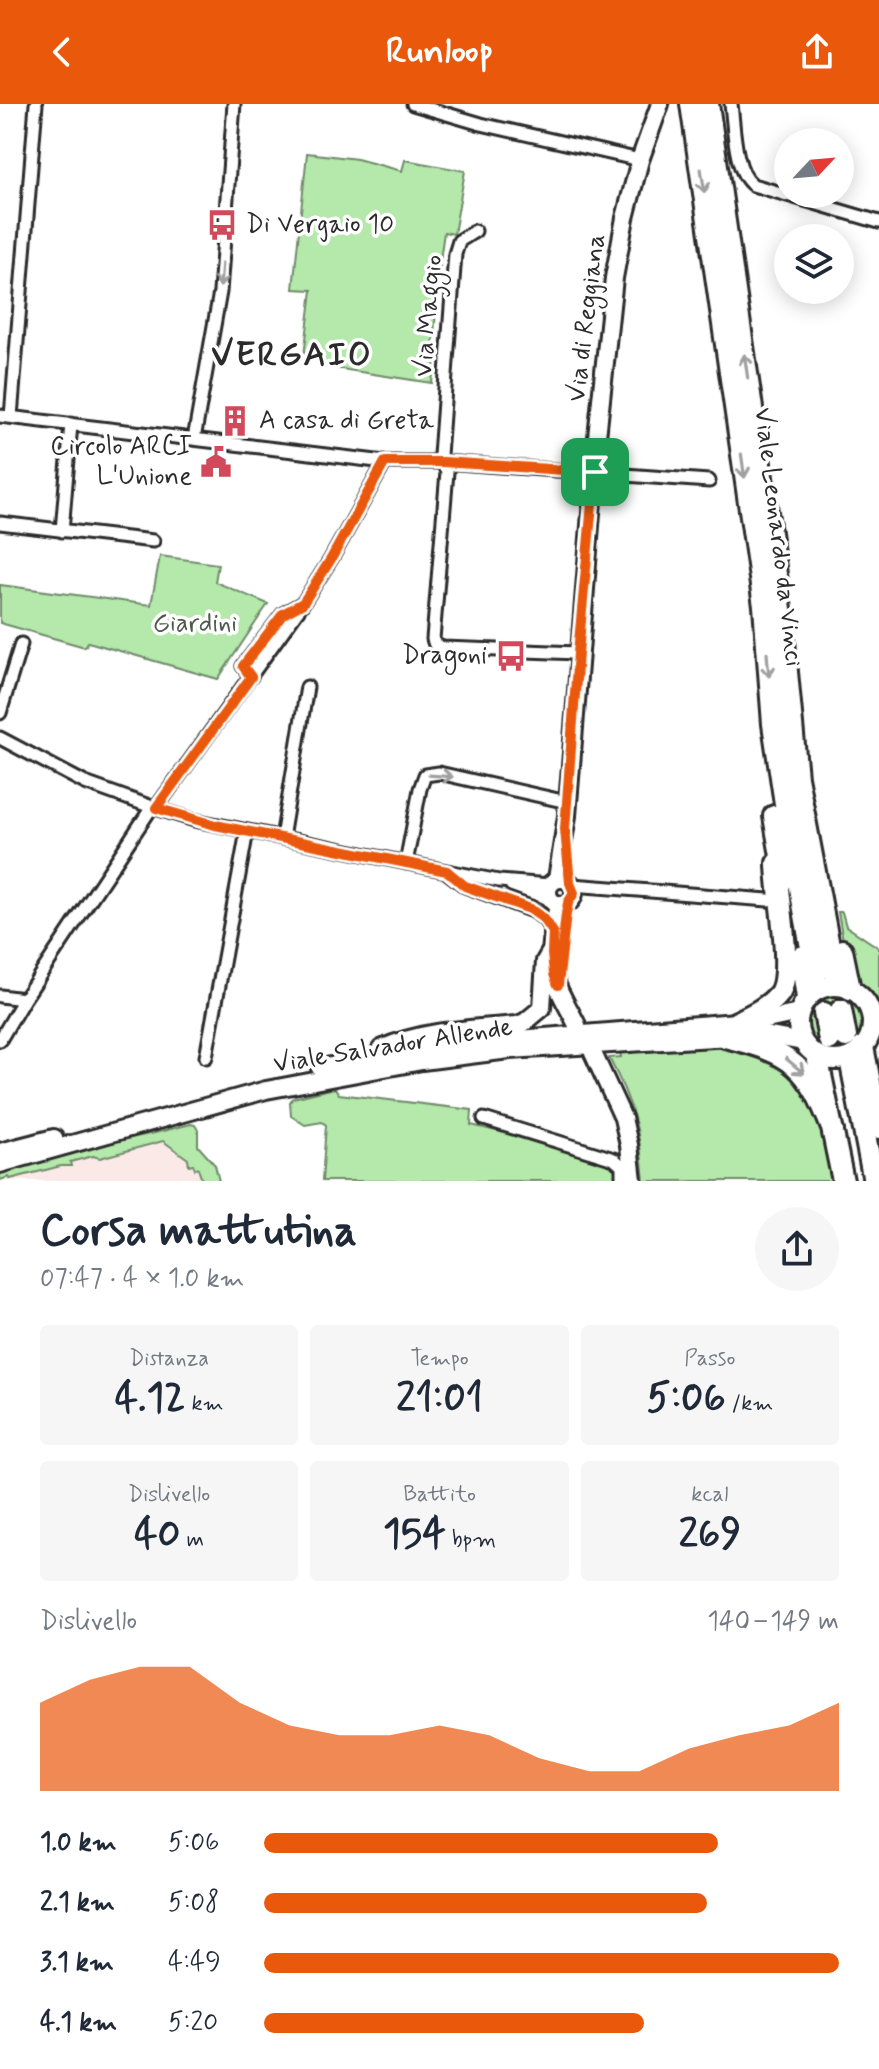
<!DOCTYPE html>
<html lang="it">
<head>
<meta charset="utf-8">
<style>
  :root { --surface:#fff; --page:#f6f6f7; --text:#1f2937; --muted:#747a83; --accent:#ea580c }
  body { margin:0; font-family:Mynerve,sans-serif; background:var(--page); color:var(--text); height:100vh; display:flex; flex-direction:column; font-size:30px; white-space:nowrap }
  * { box-sizing:border-box; margin:0 }
  p { font-size:26px; color:var(--muted) }
  .icon { flex:none; width:44px; height:44px; fill:none; stroke:currentColor; stroke-width:2; stroke-linecap:round; stroke-linejoin:round }
  .map { position:relative; height:1077px; overflow:hidden }
  .sheet { display:flex; flex-direction:column; background:var(--surface); flex:1 }
  .sheet>* { flex:none }
  .needle { width:52px; rotate:64deg }
  .fabs { position:absolute; left:774px; top:24px; display:grid; gap:16px }
  .fabs a { display:grid; place-items:center; width:80px; height:80px; border-radius:50%; background:var(--surface); box-shadow:0 4px 20px #0003; font-size:40px }
  .pin { position:absolute; display:grid; place-items:center; width:68px; height:68px; color:#fff; margin:-34px; border-radius:16px; box-shadow:0 4px 12px #0006 }
  .round { display:grid; place-items:center; flex:none; width:84px; height:84px; border-radius:42px; background:var(--page) }
  .overview { display:flex; align-items:center; justify-content:space-between; height:136px; padding:0 40px }
  h1 { font-size:44px; font-weight:700; line-height:60px }
  .stats { display:grid; grid-template-columns:repeat(3,1fr); gap:12px; height:136px; padding:8px 40px }
  .stats div { display:grid; align-content:center; border-radius:8px; background:var(--page); text-align:center }
  .stats b { font-size:40px; font-weight:700 }
  .stats small { font-size:22px; font-weight:400 }
  .stats p { font-size:22px }
  .chart { height:224px; padding:16px 40px }
  .chart p { display:flex; justify-content:space-between }
  .chart svg { width:100%; height:144px; margin-top:8px; fill:var(--accent); opacity:.7 }
  ul { padding:0 40px; list-style:none; font-size:26px }
  li { display:grid; grid-template-columns:128px 96px 1fr; align-items:center; height:60px }
  li i { height:20px; border-radius:10px; background:var(--accent) }
  header { display:flex; justify-content:space-between; align-items:center; height:104px; padding:0 40px; background:var(--accent); color:#fff; font-size:36px; font-weight:700 }
  .map>svg:first-child { display:block }
  .built { fill:#fbe9e7 }
  .green { fill:#b4e9ab; stroke:#708a6b; stroke-width:2 }
  .lines { fill:none; stroke-linecap:round; stroke-linejoin:round }
  .highway-tunnel { stroke:#d5d5d5; stroke-width:20; stroke-dasharray:20 10; stroke-linecap:butt }
  .street-casing { stroke:#2b2b2b; stroke-width:17 }
  .secondary-casing { stroke:#2b2b2b; stroke-width:22 }
  .primary-casing { stroke:#2b2b2b; stroke-width:24 }
  .highway-casing { stroke:#2b2b2b; stroke-width:26 }
  .street { stroke:#fff; stroke-width:11 }
  .secondary { stroke:#fff; stroke-width:16 }
  .primary { stroke:#fff; stroke-width:18 }
  .highway { stroke:#fff; stroke-width:20 }
  .oneway { stroke:#a0a0a0 }
  .route-casing { stroke:#fff; stroke-width:16 }
  .route { stroke:#ea580c; stroke-width:10 }
  .labels { text-anchor:middle; dominant-baseline:central; stroke-width:7; stroke-linejoin:round; paint-order:stroke }
  .poi-label { font-size:26px; fill:#2b2b2b; stroke:#fff; text-anchor:start }
  .street-label { font-size:26px; fill:#2b2b2b; stroke:#fff }
  .park-label { font-size:26px; fill:#4d5a4b; stroke:#fff }
  .district-label { font-size:34px; font-weight:bold; letter-spacing:2px; fill:#2b2b2b; stroke:#fff }
</style>
</head>
<body>
<header><svg class="icon" aria-label="back" viewBox="0 0 24 24"><path d="M15 5l-7 7 7 7"/></svg>Runloop<svg class="icon" aria-label="share" viewBox="0 0 24 24"><path d="M12 15V3M7 8l5-5 5 5M5 13v7h14v-7"/></svg></header>
<div class="map">
<svg width="879" height="1077" viewBox="0 0 879 1077">
  <rect width="100%" height="100%" fill="#fff"/>
  <filter id="ink" filterUnits="userSpaceOnUse"><feTurbulence type="fractalNoise" baseFrequency=".0125" numOctaves="2"/><feDisplacementMap in="SourceGraphic" scale="16" xChannelSelector="R" yChannelSelector="G"/><feConvolveMatrix kernelMatrix="1 2 1 2 8 2 1 2 1" color-interpolation-filters="sRGB"/></filter>
  <g filter="url(#ink)">
    <path class="built" d="M 166,1034 L 213,1077 L 3,1077 L 53,1064 L 70,1062 L 70,1058 Z"/>
    <path class="green" d="M 307,49 L 357,55 L 402,67 L 405,56 L 465,67 L 454,130 L 444,128 L 441,149 L 432,253 L 435,255 L 432,279 L 321,262 L 322,255 L 304,252 L 312,186 L 293,185 Z
      M 160,452 L 218,460 L 215,478 L 268,500 L 218,575 L 88,538 L 85,543 L 0,519 L 0,481 L 151,501 Z
      M 838,808 L 842,808 L 846,822 L 879,844 L 879,897 C 846,884 844,838 838,808 Z
      M807 919a28 28 0 1 1 56 0a28 28 0 1 1-56 0Z
      M 719,942 L 751,944 L 775,953 L 817,999 L 833,1077 L 644,1077 C 640,1027 633,999 609,954 L 621,953 L 620,947 Z
      M 335,984 L 339,990 L 472,1006 L 471,1021 L 496,1027 L 505,1025 L 613,1060 L 615,1062 L 616,1077 L 322,1077 L 326,1021 L 322,1018 L 305,1021 L 291,1012 L 290,998 L 293,994 Z
      M 191,1020 L 195,1021 L 198,1026 L 198,1042 L 215,1061 L 219,1077 L 202,1077 L 198,1064 L 195,1065 L 193,1060 L 189,1061 L 188,1055 L 163,1037 L 100,1054 L 93,1052 L 70,1058 L 71,1062 L 61,1062 L 10,1075 L 9,1073 L 0,1076 L 0,1067 L 90,1042 L 155,1029 Z"/>
    <g class="lines">
      <path class="highway-tunnel" d="M 834,868 L 841,906
        M 816,871 L 824,909
        M 846,933 L 852,965
        M 829,936 L 835,967"/>
      <defs>
        <path id="street" d="M 413,0 L 481,20 L 640,56
          M 731,0 C 734,22 734,68 753,81 L 879,118
          M 475,127 L 459,137 L 455,150 L 440,351 L 447,368 L 433,535 L 435,541 L 443,544 L 578,549
          M 0,312 L 385,358 L 443,358 L 709,377
          M 11,313 L 36,0
          M 194,335 L 220,188 L 234,0
          M 0,419 L 153,437
          M 62,427 L 71,320
          M 251,573 L 243,562 L 283,510 L 299,501
          M 0,609 L 21,540
          M 0,634 L 85,679 L 152,703 L 194,716 L 447,767 L 499,777 L 550,781
          M 156,704 L 303,499 L 331,455 L 385,358
          M 282,734 L 307,583
          M 406,759 L 420,685 L 425,671 L 439,669 L 567,698
          M 447,768 L 465,782 L 535,808 L 544,815 L 553,828
          M 511,781 L 550,795
          M 572,781 L 768,796
          M 0,892 L 24,895
          M 0,936 L 24,895 L 152,703
          M 206,953 L 247,727
          M 484,1015 L 614,1055 L 622,1062 L 622,1077"/>
        <path id="secondary" d="M548 788a13 13 0 1 1 26 0a13 13 0 1 1-26 0Z
          M 557,775 L 567,712 L 597,333 L 614,174 L 625,114 L 640,56 L 660,0
          M 558,800 C 554,824 547,852 555,876 C 560,891 570,906 577,921
          M 381,945 C 423,926 472,925 517,921 L 525,918 L 542,904 L 545,857 L 552,845
          M 593,949 L 623,1014 L 629,1041 L 633,1077
          M 320,964 L 453,940 L 737,918 L 771,915 L 799,909
          M 0,1048 L 54,1034
          M 0,1060 L 266,986 L 422,957 L 509,946 L 765,931 L 803,938"/>
        <path id="primary" d="M798 919a37 37 0 1 1 74 0a37 37 0 1 1-74 0Z"/>
        <path id="highway" d="M 691,0 L 764,502 L 773,620 L 787,713 L 816,871
          M 708,0 L 781,505 L 797,673 L 834,868
          M 774,712 L 785,775
          M 842,846 L 850,885
          M 801,853 L 807,894
          M 841,906 L 846,933
          M 824,909 L 829,936
          M 737,918 C 751,911 769,903 779,890 C 794,869 777,789 777,759
          M 725,933 C 793,949 808,962 833,1027
          M 863,943 L 879,1024
          M 817,952 L 843,1077
          M 852,965 L 874,1077"/>
      </defs>
      <use href="#street" class="street-casing"/>
      <use href="#secondary" class="secondary-casing"/>
      <use href="#primary" class="primary-casing"/>
      <use href="#highway" class="highway-casing"/>
      <use href="#street" class="street"/>
      <use href="#secondary" class="secondary"/>
      <use href="#primary" class="primary"/>
      <use href="#highway" class="highway"/>
    </g>
    <defs><path id="oneway-shaft" d="M-6 0H5M1.5-3L5.5 0L1.5 3" fill="none" stroke-width="1.6" stroke-linecap="round" stroke-linejoin="round" transform="scale(2)"/></defs>
    <g class="oneway">
      <use href="#oneway-shaft" transform="translate(703 77) rotate(81)"/>
      <use href="#oneway-shaft" transform="translate(221 171) rotate(94)"/>
      <use href="#oneway-shaft" transform="translate(746 262) rotate(-98)"/>
      <use href="#oneway-shaft" transform="translate(743 362) rotate(82)"/>
      <use href="#oneway-shaft" transform="translate(768 561) rotate(85)"/>
      <use href="#oneway-shaft" transform="translate(441 672) rotate(4)"/>
      <use href="#oneway-shaft" transform="translate(795 962) rotate(40)"/>
    </g>
  </g>
  <g class="lines" filter="url(#ink)">
    <defs>
      <path id="route" d="M 385,358 L 443,358 L 595,368 L 578,549 L 565,725 L 570,779 L 574,789 L 568,799 L 566,810 L 558,881 L 554,870 L 552,850 L 553,828 L 544,815 L 530,805 L 465,782 L 447,767 L 215,721 L 156,704 L 251,573 L 243,562 L 283,510 L 303,499 L 331,455 Z"/>
    </defs>
    <use href="#route" class="route-casing"/>
    <use href="#route" class="route"/>
  </g>
  <defs>
    <symbol id="bus-bare" viewBox="-9 -9 18 18"><path d="M-5-6H5V4H4V6H2V4H-2V6H-4V4H-5ZM-3.5-4V0h7V-4ZM-3.5 1.2v1.5H-2V1.2ZM2 1.2v1.5H3.5V1.2Z" fill="#d1495b" stroke="#fff" stroke-width="2.5" paint-order="stroke"/></symbol>
    <symbol id="building-bare" viewBox="-9 -9 18 18"><path d="M-4-6H4V6H1V3H-1V6H-4ZM-2.5-4.3h1.7v1.8h-1.7ZM.8-4.3h1.7v1.8H.8ZM-2.5-1h1.7V.8h-1.7ZM.8-1h1.7V.8H.8Z" fill="#d1495b" stroke="#fff" stroke-width="2.5" paint-order="stroke"/></symbol>
    <symbol id="civic-bare" viewBox="-9 -9 18 18"><path d="M-.6-6.5H3V-4.5H.6V-3L4-1V1h2V6H-6V1h2V-1L-.6-3ZM-1.2 2.5V6h2.4V2.5Z" fill="#d1495b" stroke="#fff" stroke-width="2.5" paint-order="stroke"/></symbol>
  </defs>
  <g fill-rule="evenodd">
    <use href="#bus-bare" x="200" y="99" width="44" height="44"/>
    <use href="#building-bare" x="213" y="295" width="44" height="44"/>
    <use href="#civic-bare" x="194" y="336" width="44" height="44"/>
    <use href="#bus-bare" x="489" y="530" width="44" height="44"/>
  </g>
  <g class="labels">
    <g class="poi-label">
      <text x="246" y="121">Di Vergaio 10</text>
      <text x="259" y="317">A casa di Greta</text>
      <text x="192" y="343" text-anchor="end">Circolo ARCI<tspan x="192" dy="30">L'Unione</tspan></text>
      <text x="487" y="552" text-anchor="end">Dragoni</text>
    </g>
    <g class="street-label">
      <text transform="translate(429 212) rotate(-85)">Via Maggio</text>
      <text transform="translate(587 214) rotate(-83)">Via di Reggiana</text>
      <text transform="translate(778 433) rotate(83)">Viale Leonardo da Vinci</text>
      <text transform="translate(393 942) rotate(-9)">Viale Salvador Allende</text>
    </g>
    <g class="park-label">
      <text x="195" y="520">Giardini</text>
    </g>
    <g class="district-label">
      <text x="292" y="251">VERGAIO</text>
    </g>
  </g>
</svg>
<div class="fabs">
<a><svg class="needle" viewBox="-14 -14 28 28"><path d="M0-13l5 13h-10z" fill="#e53935"/><path d="M0 13l5-13h-10z" fill="#747a83"/></svg></a>
<a><svg class="icon" aria-label="layers" viewBox="0 0 24 24"><path d="M12 4l9 5-9 5-9-5zM3 14l9 5 9-5"/></svg></a>
</div>
<div class="pin" style="left:595px;top:368px;background:#1e9e55"><svg class="icon" aria-label="arrive" viewBox="0 0 24 24"><path d="M6 21V4h12l-3 4 3 4H6"/></svg></div>
</div>
<section class="sheet">
<div class="overview"><div><h1>Corsa mattutina</h1><p>07:47 · 4 × 1.0 km</p></div><a class="round"><svg class="icon" aria-label="share" viewBox="0 0 24 24"><path d="M12 15V3M7 8l5-5 5 5M5 13v7h14v-7"/></svg></a></div>
<div class="stats">
<div><p>Distanza</p><b>4.12<small> km</small></b></div>
<div><p>Tempo</p><b>21:01</b></div>
<div><p>Passo</p><b>5:06<small> /km</small></b></div>
</div>
<div class="stats">
<div><p>Dislivello</p><b>40<small> m</small></b></div>
<div><p>Battito</p><b>154<small> bpm</small></b></div>
<div><p>kcal</p><b>269</b></div>
</div>
<div class="chart"><p><span>Dislivello</span>140–149 m</p>
<svg viewBox="0 0 160 44" preserveAspectRatio="none"><path d="M0 44V17L10 10L20 6L30 6L40 17L50 24L60 27L70 27L80 24L90 27L100 34L110 38L120 38L130 31L140 27L150 24L160 17V44z"/></svg>
</div>
<ul>
<li><b>1.0 km</b>5:06<i style="width:79%"></i></li>
<li><b>2.1 km</b>5:08<i style="width:77%"></i></li>
<li><b>3.1 km</b>4:49<i style="width:100%"></i></li>
<li><b>4.1 km</b>5:20<i style="width:66%"></i></li>
</ul>
</section>
</body>
</html>
